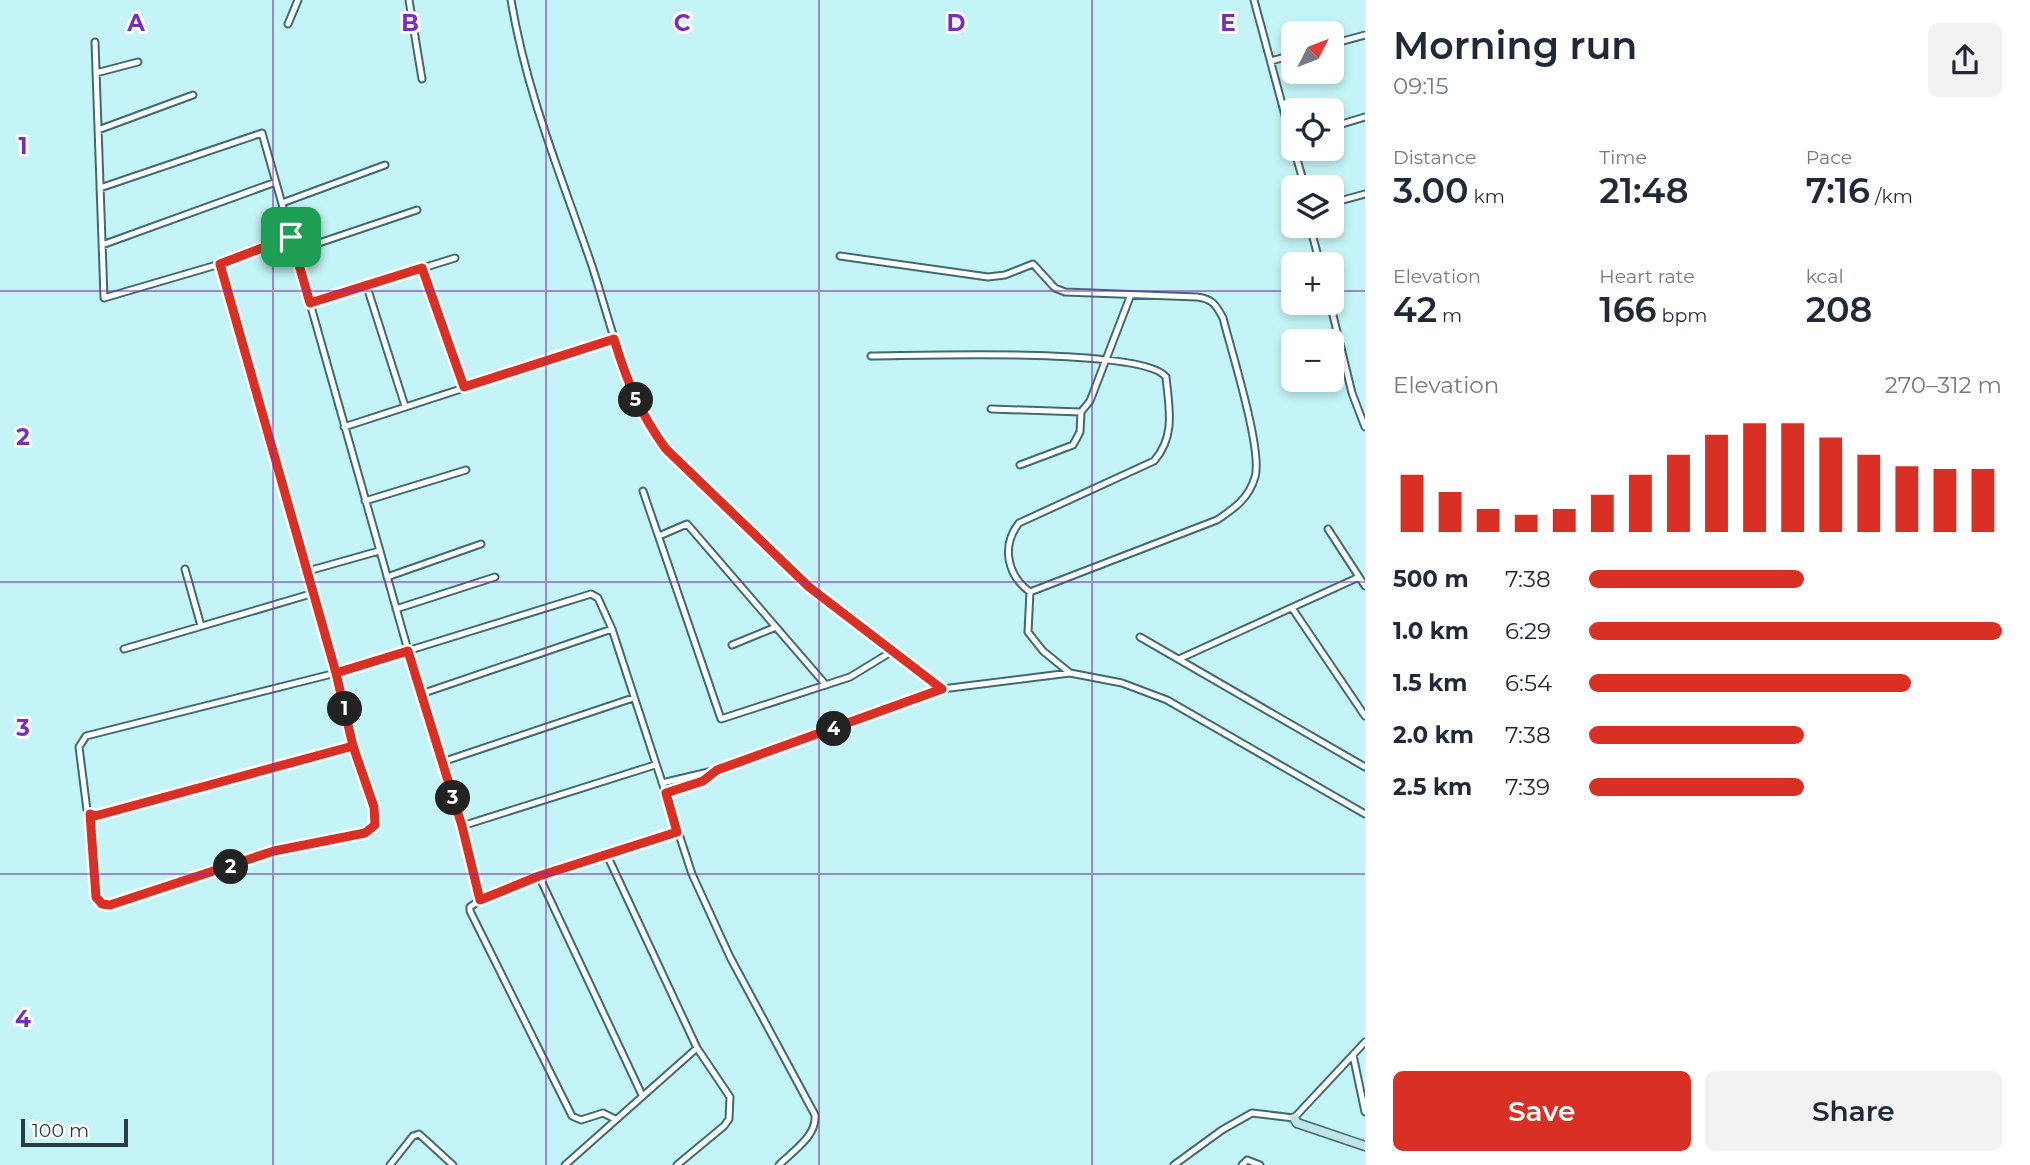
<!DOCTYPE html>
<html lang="en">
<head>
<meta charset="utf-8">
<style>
  :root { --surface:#fff; --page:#f2f2f3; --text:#1f2937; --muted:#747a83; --accent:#d93025 }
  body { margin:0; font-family:Montserrat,sans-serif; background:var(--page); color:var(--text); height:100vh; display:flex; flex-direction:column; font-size:26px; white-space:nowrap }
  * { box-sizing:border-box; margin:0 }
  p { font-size:23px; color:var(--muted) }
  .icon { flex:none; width:38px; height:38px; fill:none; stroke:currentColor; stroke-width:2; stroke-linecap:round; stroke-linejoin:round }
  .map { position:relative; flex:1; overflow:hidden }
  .side { display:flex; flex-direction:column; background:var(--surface); width:665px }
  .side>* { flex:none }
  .needle { width:46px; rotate:48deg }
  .buttons { position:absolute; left:1281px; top:21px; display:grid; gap:14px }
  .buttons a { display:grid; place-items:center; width:63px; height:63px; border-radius:10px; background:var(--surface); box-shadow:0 4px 10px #0003; font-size:35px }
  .scale { position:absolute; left:21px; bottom:18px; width:107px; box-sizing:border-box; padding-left:7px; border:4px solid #2b3e3f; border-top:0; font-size:19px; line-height:24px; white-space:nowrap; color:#2b3e3f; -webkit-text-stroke:5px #fff; paint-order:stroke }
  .pin { position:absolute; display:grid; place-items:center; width:60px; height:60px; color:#fff; margin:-30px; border-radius:14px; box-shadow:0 4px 10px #0006 }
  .km { position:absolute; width:35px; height:35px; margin:-18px; border-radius:50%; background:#222; color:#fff; font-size:19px; line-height:35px; text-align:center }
  .round { display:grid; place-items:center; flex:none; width:74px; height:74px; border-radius:10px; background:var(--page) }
  .summary { display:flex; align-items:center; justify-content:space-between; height:119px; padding:0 28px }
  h1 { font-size:38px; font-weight:600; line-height:52px }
  .stats { display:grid; grid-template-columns:repeat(3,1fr); gap:10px; height:119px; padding:7px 28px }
  .stats div { display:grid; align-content:center }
  .stats b { font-size:35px; font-weight:600 }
  .stats small { font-size:19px; font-weight:400 }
  .stats p { font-size:19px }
  .chart { height:196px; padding:14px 28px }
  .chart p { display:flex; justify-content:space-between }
  .chart svg { width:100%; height:126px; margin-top:7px; stroke:var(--accent); stroke-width:6 }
  .button { display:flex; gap:14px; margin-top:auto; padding:14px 28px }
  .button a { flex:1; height:80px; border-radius:10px; background:var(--accent); color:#fff; font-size:28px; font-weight:600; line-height:80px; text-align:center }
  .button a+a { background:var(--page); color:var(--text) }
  ul { padding:0 28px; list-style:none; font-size:23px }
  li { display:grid; grid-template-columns:112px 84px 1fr; align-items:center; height:52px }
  li i { height:18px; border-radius:9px; background:var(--accent) }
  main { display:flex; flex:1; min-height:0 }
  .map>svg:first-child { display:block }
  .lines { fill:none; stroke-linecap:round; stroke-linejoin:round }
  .street-casing { stroke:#3f6b6e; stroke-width:9 }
  .secondary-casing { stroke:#3f6b6e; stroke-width:11 }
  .street { stroke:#fff; stroke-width:5 }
  .secondary { stroke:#c1e4e6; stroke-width:8 }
  .route-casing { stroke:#fff; stroke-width:14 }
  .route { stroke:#d93025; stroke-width:9 }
  .grid { fill:none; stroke:#7b2cbf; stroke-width:2; stroke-opacity:0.55 }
  .grid-label { font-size:23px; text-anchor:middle; font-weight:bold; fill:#7b2cbf; stroke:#fff; stroke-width:6; stroke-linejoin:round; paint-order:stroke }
</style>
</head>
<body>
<main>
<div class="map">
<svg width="1365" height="1165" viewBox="0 0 1365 1165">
  <rect width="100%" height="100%" fill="#c4f4f7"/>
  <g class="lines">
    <defs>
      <path id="street" d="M 409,0 L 422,79
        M 511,0 C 527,95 561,175 592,266 C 613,330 625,394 666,449 L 809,587 L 942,689
        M 1254,0 L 1293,145
        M 288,24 L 298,0
        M 95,42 L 104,298 L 220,264 L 291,237
        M 1332,44 L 1365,35
        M 1271,61 L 1293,55
        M 96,73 L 138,62
        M 1332,127 L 1365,117
        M 98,130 L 193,95
        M 1294,149 L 1305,187
        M 100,188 L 262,133 L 413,668 L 462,826 L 480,900 L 539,876 L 677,832
        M 282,203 L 385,165
        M 1332,203 L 1365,194
        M 1310,226 L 1320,264
        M 102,245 L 276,182
        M 295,251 L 417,210
        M 840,256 L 988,277 L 1005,275 L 1033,264 L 1055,288 L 1065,292 L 1197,297 C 1213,299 1216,305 1223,318 C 1231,350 1263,451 1255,477 C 1249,498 1235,508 1217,520 L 1030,592 L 1028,632 L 1043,651 L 1070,673
        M 220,264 L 336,673 L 353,746 L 95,816 L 87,810 L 79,747 L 86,736 L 336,673 L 591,594 L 598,598 L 612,629 L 692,874 L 730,957 L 815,1115 C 817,1136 793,1151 779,1165
        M 422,268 L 464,387
        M 367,287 L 405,406
        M 310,303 L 455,258
        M 1330,303 L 1352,393 L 1365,427
        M 871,356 C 918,356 1144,347 1166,377 C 1169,408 1176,436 1154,461 L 1019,523 C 1001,546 1007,575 1030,592
        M 991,409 L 1081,412 L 1090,401 L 1130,297
        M 344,427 L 615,339
        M 1020,465 L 1073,445 L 1080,432 L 1081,412
        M 643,491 L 721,719 L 850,677 L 891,652
        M 365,501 L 466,470
        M 1328,529 L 1365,586
        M 659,536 L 687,524 L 826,685
        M 185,569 L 201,626
        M 308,571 L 379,551
        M 387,577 L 481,544
        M 1292,608 L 1365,716
        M 396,609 L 495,577
        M 1140,637 L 1365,767
        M 732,645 L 776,627
        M 124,649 L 314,593
        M 1179,659 L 1359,577
        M 421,694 L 612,629
        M 442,762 L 633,698
        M 662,783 L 717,770 L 942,689 L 1070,673 L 1122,683 L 1167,700 L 1365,814
        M 665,793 L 703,781 L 717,770
        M 90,814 L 96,897 L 101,904 L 110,905 L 274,851 L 371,830 L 375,825 L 375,807 L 353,746
        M 462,826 L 655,765
        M 607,855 L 697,1048 L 730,1097 L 729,1119 L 724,1126 L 677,1165
        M 539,876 L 642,1095
        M 480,900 L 470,907 L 470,911 L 572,1116 L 581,1120 L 603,1113 L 615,1119
        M 1353,1055 L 1365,1112
        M 390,1165 L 413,1136 L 419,1134 L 453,1165
        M 565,1165 L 697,1048
        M 1174,1165 L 1222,1130 L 1252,1113 L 1294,1118 L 1365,1042
        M 1242,1165 L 1247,1160 L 1260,1165"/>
      <path id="secondary" d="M 1294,1118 L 1297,1123 L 1365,1146"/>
    </defs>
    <use href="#street" class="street-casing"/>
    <use href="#secondary" class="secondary-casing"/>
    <use href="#street" class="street"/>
    <use href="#secondary" class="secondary"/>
  </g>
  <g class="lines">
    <defs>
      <path id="route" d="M 291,237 L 220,264 L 336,673 L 353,746 L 95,816 L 90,814 L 96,897 L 102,904 L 110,905 L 274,851 L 365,833 L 375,825 L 374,807 L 353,746 L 336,673 L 408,651 L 462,826 L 480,900 L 539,876 L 677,832 L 666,793 L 703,781 L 717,770 L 942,689 L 809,587 L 666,449 C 640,414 626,379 614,339 L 464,387 L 422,268 L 310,303 L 291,237"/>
    </defs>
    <use href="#route" class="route-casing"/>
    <use href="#route" class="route"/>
  </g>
  <path class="grid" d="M 273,0 L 273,1165M 546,0 L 546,1165M 819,0 L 819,1165M 1092,0 L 1092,1165M 0,291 L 1293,291M 1332,291 L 1365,291M 0,582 L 1365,582M 0,874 L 1365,874"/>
  <g class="grid-label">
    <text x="136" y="31">A</text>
    <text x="410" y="31">B</text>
    <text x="682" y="31">C</text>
    <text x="956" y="31">D</text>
    <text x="1228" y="31">E</text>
    <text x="23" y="154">1</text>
    <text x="23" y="445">2</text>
    <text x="23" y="736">3</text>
    <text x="23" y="1027">4</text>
  </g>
</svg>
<div class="buttons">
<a><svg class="needle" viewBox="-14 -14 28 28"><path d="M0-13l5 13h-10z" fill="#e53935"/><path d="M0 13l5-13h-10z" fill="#747a83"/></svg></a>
<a><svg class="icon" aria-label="locate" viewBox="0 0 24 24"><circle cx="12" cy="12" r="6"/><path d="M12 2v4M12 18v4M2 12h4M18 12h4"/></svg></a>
<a><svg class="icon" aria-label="layers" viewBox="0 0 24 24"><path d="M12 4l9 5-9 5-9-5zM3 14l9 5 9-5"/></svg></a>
<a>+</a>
<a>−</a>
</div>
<div class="scale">100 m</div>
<div class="pin" style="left:291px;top:237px;background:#1e9e55"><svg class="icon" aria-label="arrive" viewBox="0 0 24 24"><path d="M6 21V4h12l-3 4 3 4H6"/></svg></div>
<b class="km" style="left:345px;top:709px">1</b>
<b class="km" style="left:231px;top:867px">2</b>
<b class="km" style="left:453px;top:798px">3</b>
<b class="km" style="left:834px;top:729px">4</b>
<b class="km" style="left:636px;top:400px">5</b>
</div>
<section class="side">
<div class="summary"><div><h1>Morning run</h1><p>09:15</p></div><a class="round"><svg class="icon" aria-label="share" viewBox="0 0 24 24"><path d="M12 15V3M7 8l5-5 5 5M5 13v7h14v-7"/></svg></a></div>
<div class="stats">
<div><p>Distance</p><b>3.00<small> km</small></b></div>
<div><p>Time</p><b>21:48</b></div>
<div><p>Pace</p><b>7:16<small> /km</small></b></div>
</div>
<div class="stats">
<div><p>Elevation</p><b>42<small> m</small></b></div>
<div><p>Heart rate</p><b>166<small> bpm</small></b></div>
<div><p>kcal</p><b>208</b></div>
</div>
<div class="chart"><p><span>Elevation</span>270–312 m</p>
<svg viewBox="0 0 160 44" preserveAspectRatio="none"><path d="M5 44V24M15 44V30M25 44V36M35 44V38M45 44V36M55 44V31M65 44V24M75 44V17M85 44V10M95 44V6M105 44V6M115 44V11M125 44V17M135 44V21M145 44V22M155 44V22"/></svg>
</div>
<ul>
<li><b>500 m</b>7:38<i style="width:52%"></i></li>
<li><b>1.0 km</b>6:29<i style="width:100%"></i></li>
<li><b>1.5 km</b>6:54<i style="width:78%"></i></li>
<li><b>2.0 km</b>7:38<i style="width:52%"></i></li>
<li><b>2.5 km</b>7:39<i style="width:52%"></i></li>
</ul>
<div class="button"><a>Save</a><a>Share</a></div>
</section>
</main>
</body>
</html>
